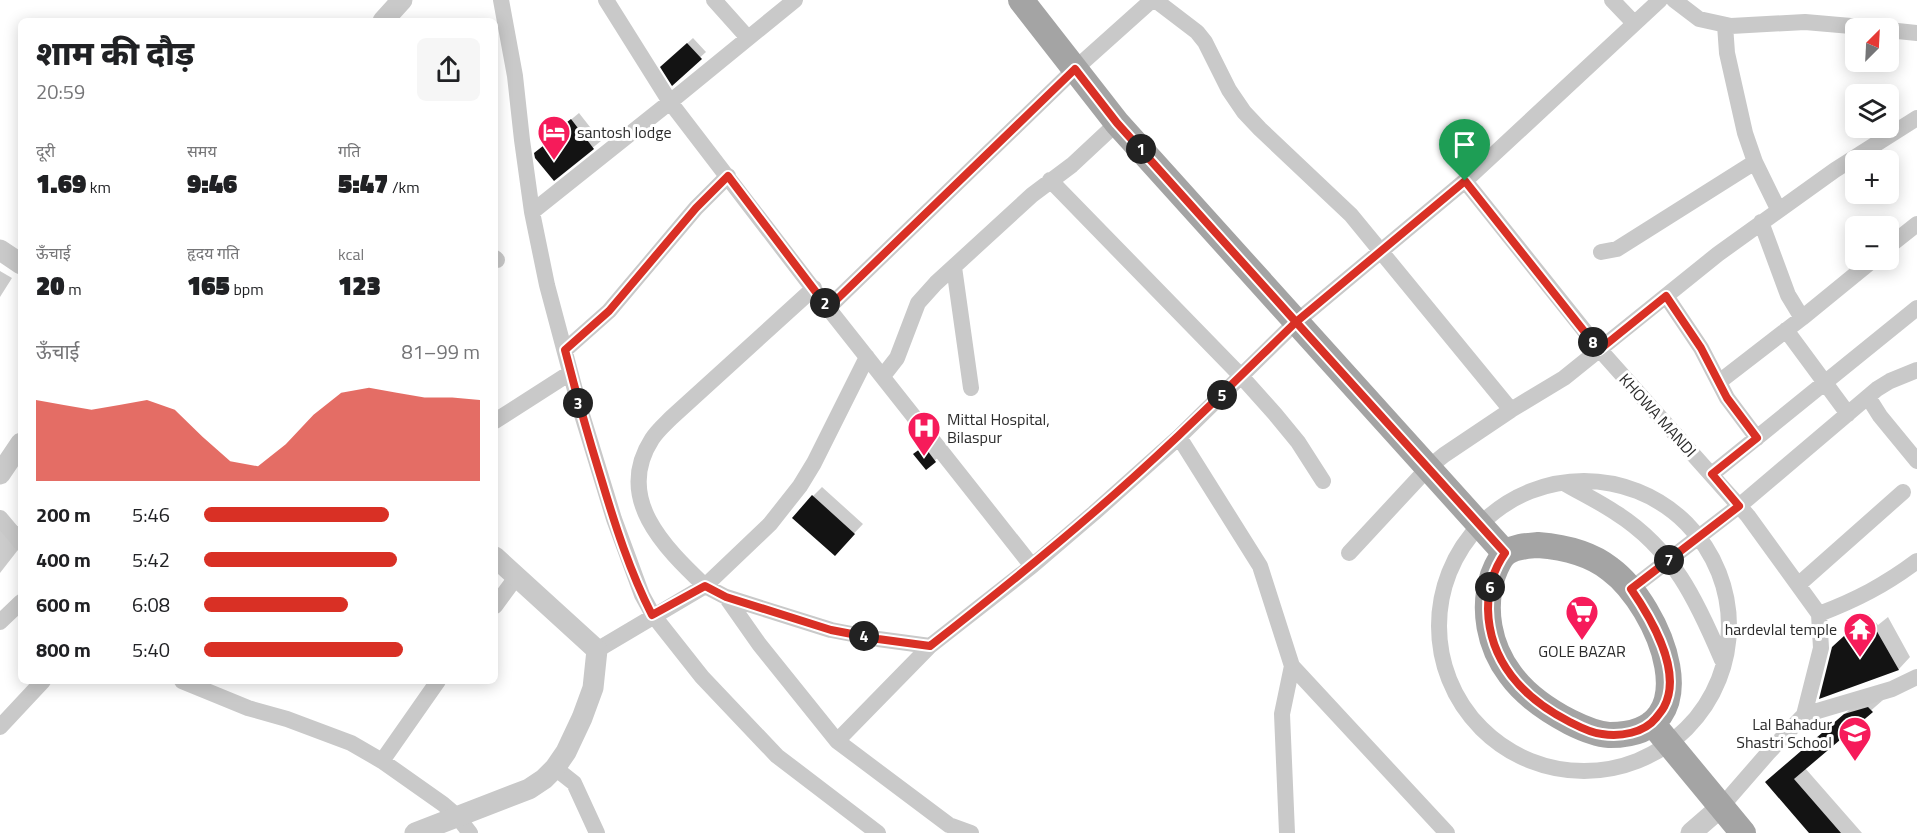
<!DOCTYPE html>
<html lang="hi">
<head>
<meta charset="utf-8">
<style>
  :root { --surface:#fff; --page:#f6f6f6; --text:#202124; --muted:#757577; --accent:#d93025 }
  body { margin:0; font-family:"Titillium Web","Noto Sans Devanagari",sans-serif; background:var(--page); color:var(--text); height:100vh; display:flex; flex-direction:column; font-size:22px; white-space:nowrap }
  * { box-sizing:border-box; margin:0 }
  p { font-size:20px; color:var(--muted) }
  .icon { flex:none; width:33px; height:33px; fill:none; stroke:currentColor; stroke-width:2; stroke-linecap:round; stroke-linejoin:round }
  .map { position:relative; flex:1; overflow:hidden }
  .drawer { position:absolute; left:18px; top:18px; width:480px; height:666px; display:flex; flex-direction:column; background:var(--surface); border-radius:9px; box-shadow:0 3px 15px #0003 }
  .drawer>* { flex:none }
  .needle { width:39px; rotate:24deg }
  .fabs { position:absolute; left:1845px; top:18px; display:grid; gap:12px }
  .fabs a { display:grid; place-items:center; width:54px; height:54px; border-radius:9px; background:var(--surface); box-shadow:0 3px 15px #0003; font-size:30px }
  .pin { position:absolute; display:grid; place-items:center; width:51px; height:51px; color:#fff; margin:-62px -26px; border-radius:50% 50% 50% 0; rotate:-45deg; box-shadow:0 0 6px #0007 }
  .pin .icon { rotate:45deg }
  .km { position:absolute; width:30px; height:30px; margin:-15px; border-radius:50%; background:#222; color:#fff; font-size:16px; line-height:30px; text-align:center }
  .round { display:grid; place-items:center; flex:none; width:63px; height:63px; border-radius:9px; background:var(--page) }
  .headline { display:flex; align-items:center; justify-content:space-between; height:102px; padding:0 18px }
  h1 { font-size:33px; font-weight:800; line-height:45px }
  .figures { display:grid; grid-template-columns:repeat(3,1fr); gap:9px; height:102px; padding:6px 18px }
  .figures div { display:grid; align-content:center }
  .figures b { font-size:26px; font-weight:800 }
  .figures small { font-size:16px; font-weight:400 }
  .figures p { font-size:16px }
  .chart { height:168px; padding:12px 18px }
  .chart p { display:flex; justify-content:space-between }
  .chart svg { width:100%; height:108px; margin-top:6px; fill:var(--accent); opacity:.7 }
  ul { padding:0 18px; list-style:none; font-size:20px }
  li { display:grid; grid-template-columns:96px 72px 1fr; align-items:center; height:45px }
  li i { height:15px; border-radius:8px; background:var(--accent) }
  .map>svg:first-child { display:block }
  .shadow { fill:#0003 }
  .building { fill:#131313 }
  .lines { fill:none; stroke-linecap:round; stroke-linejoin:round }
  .minor { stroke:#c9c9c9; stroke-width:16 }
  .tertiary { stroke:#c9c9c9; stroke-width:21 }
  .primary { stroke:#a4a4a4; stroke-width:26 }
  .route-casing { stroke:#fff; stroke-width:12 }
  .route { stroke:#d93025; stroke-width:8 }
  .labels { text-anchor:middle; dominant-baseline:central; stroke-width:6; stroke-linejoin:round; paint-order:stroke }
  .poi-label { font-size:16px; fill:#2c2c2c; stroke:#fff; text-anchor:start }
  .street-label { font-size:16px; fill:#2c2c2c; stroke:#fff }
</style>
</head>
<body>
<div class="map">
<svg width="1917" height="833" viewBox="0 0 1917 833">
  <rect width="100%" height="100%" fill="#fff"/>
  <path class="shadow" d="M 693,38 L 706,52 L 672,83 L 662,67 Z
    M 579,113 L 601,141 L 554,179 L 558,135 L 556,132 Z
    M 0,271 L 12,278 L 0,297 Z
    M 930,441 L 941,455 L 926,468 L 921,449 Z
    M 822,487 L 863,524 L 843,545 L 813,496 Z
    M 6,520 L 21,528 L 21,546 L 0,573 L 0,526 Z
    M 1869,614 L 1878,625 L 1888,617 L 1910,657 L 1899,669 L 1821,697 L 1845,635 Z
    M 1883,700 L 1805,768 L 1862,833 L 1811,833 L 1767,782 L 1857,703 Z"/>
  <path class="building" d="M 687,43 L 702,59 L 672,86 L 660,67 Z
    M 571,119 L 594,149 L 554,181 L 535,158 L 534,153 L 557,135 L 554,132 Z
    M 924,446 L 936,462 L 926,470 L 913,454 Z
    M 812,495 L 855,534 L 835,556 L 792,518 Z
    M 1856,625 L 1865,636 L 1875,628 L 1899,670 L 1819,699 L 1832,647 Z
    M 1868,707 L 1873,712 L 1794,779 L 1841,833 L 1809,833 L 1765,782 L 1844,714 Z"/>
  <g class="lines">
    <path class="minor" d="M 501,0 L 515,76 L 522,140 L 532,212 L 547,285 L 579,405 L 614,519 L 642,595 L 653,615 L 702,677 L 777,756 L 878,833
      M 606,0 L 670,102 L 828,308 L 1032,566
      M 714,0 L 748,38
      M 1155,0 L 1197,32 L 1205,42 L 1229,90 L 1244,112 L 1260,129 L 1351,215 L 1511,410
      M 1612,0 L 1634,23
      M 1674,0 L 1699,19 L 1731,26 L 1805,22 L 1874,28
      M 1725,25 L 1727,53 L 1745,133 L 1755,162 L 1778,209
      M 1888,30 L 1917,33
      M 1050,180 L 1241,376 L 1275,414 L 1298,442 L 1323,481
      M 1465,181 L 1600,350 L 1748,516 L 1819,614 L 1821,648 L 1804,715 L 1768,753 L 1721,807
      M 532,212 L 670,102 L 795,0
      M 1761,222 L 1788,295 L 1802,318
      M 1888,247 L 1917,224
      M 1601,252 L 1617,249 L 1755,162
      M 495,258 L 497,260
      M 954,267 L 971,388
      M 814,288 L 671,418 C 664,425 657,431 652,439 C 614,498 664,547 705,586 L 770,524 L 800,486 L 814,463 L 867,357
      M 1666,296 L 1701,348 L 1727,398 L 1757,438
      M 828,308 L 1075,69 L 1152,0
      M 1786,330 L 1848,414
      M 565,350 L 609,311 L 696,208 L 728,176
      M 883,376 L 897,358 L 918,303 L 936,283 L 1032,195 L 1072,165 L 1117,123
      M 1719,382 L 1802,318 L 1873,260
      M 1868,397 L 1880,416 L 1917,461
      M 495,421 L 570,373
      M 1179,437 L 1260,566 L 1292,666 L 1282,714 L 1287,833
      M 1712,474 L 1917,308
      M1439 626a145 145 0 1 1 290 0a145 145 0 1 1-290 0Z
      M 1564,483 C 1581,493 1600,502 1616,513 C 1673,549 1697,601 1722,660
      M 0,518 L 21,543
      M 1349,553 L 1428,468 L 1444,455 L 1511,410 L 1564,378 L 1718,254 L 1835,170 L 1917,118
      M 1798,585 L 1903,492
      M 1631,589 L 1739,506 L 1877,389 L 1890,381 L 1917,370
      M 726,597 L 759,644 L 837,741 L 949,825 L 971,833
      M 495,606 L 517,576
      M 1819,614 C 1856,600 1885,585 1917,561
      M 0,622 L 21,602
      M 597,650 L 705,586 L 726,597 L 831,630 L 878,639 L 930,646
      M 1292,666 L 1447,833
      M 182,681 L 248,708 L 287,719 L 351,743 L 382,761 L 443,804 L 457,816 L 470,833
      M 1804,715 L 1892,689 L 1917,677
      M 0,727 L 43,681
      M 837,741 L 930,646 L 1032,566 L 1094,513 L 1179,437 L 1296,322 L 1465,181 L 1660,0
      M 382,761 L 438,681
      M 555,768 L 574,783 L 597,833"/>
    <path class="tertiary" d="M 383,21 L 402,0
      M 0,250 L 21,264
      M 0,474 L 21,443
      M 415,833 L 529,789 L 544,779 L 555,768 L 566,752 L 582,718 L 593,688 L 597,650 L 495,557
      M 1691,833 L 1721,807"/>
    <path class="primary" d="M 1021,0 L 1117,123 L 1505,553
      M 1538,545 C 1563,547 1590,553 1610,569 C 1660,606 1713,736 1609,735 C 1595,734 1582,728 1570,722 C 1547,710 1525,695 1510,674 C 1489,646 1482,609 1493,575 C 1496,567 1500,557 1507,552 C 1517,546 1527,546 1538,545 Z
      M 1652,723 L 1743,833"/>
  </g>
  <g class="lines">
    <defs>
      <path id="route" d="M 1465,181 L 1296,322 L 1117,123 L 1075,69 L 828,308 L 728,176 L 696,208 L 609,311 L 565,350 C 576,393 588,436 601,478 C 615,525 630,572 652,615 L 705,586 L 726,597 L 831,630 L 878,639 L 930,646 C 985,603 1040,559 1093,513 C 1163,453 1229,387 1296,322 L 1505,553 C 1493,570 1488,588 1488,609 C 1489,661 1523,698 1568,721 C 1578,726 1590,733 1602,734 C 1620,737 1644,733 1656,718 C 1659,714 1662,711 1664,707 C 1683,672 1651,618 1631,589 L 1739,506 L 1712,474 L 1757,438 L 1727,398 L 1701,348 L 1666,296 L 1599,350 L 1465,181"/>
    </defs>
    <use href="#route" class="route-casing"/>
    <use href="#route" class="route"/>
  </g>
  <defs>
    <symbol id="hotel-pin" viewBox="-11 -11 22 30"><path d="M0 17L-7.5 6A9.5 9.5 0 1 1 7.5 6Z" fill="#f61b5a" stroke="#fff"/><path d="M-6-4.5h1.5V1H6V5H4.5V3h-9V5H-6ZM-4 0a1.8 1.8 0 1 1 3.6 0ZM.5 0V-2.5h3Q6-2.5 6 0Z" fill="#fff"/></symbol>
    <symbol id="hospital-pin" viewBox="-11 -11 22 30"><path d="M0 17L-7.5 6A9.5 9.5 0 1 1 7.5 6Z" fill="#f61b5a" stroke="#fff"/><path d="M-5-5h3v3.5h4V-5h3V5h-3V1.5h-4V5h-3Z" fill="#fff"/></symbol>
    <symbol id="supermarket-pin" viewBox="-11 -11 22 30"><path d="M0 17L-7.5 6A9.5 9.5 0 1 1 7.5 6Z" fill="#f61b5a" stroke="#fff"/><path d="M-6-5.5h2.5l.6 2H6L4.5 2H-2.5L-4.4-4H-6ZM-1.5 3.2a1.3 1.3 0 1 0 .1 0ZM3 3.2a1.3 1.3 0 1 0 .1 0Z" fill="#fff"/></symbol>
    <symbol id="temple-pin" viewBox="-11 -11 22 30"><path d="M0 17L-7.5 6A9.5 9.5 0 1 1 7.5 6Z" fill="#f61b5a" stroke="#fff"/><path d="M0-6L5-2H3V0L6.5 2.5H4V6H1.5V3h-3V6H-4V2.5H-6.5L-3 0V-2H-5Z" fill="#fff"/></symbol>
    <symbol id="school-pin" viewBox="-11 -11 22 30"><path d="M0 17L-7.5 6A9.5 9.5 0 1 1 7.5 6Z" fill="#f61b5a" stroke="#fff"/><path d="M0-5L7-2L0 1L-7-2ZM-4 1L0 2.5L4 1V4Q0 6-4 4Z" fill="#fff"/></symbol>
  </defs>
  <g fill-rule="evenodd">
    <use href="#hotel-pin" x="535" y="113" width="38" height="52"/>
    <use href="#hospital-pin" x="905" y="409" width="38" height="52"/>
    <use href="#supermarket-pin" x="1563" y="593" width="38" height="52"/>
    <use href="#temple-pin" x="1841" y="610" width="38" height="52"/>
    <use href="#school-pin" x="1836" y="714" width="38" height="52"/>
  </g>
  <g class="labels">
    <g class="poi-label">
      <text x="577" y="132">santosh lodge</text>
      <text x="947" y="419">Mittal Hospital,<tspan x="947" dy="18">Bilaspur</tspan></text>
      <text x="1837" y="629" text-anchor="end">hardevlal temple</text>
      <text x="1582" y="651" text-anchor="middle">GOLE BAZAR</text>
      <text x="1832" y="724" text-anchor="end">Lal Bahadur<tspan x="1832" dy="18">Shastri School</tspan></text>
    </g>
    <g class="street-label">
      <text transform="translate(1658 415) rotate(48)">KHOWA MANDI</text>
    </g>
  </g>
</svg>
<div class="fabs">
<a><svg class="needle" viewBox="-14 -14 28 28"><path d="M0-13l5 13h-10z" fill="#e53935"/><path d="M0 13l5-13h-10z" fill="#757577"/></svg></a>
<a><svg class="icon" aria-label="layers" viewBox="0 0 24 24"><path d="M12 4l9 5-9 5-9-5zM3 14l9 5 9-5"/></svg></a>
<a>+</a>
<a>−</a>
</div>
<div class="pin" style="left:1465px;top:181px;background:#1e9e55"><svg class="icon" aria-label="arrive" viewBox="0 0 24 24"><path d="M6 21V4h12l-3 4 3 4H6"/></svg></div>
<b class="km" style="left:1141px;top:149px">1</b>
<b class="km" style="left:825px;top:303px">2</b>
<b class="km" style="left:578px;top:403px">3</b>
<b class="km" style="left:864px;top:636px">4</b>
<b class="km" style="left:1222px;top:395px">5</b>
<b class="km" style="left:1490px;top:587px">6</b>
<b class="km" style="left:1669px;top:560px">7</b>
<b class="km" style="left:1593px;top:342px">8</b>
<section class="drawer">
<div class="headline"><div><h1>शाम की दौड़</h1><p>20:59</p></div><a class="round"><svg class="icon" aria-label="share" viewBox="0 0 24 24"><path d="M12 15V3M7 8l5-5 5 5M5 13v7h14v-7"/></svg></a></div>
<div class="figures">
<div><p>दूरी</p><b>1.69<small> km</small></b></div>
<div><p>समय</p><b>9:46</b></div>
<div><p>गति</p><b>5:47<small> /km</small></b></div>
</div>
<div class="figures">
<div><p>ऊँचाई</p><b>20<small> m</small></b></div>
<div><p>हृदय गति</p><b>165<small> bpm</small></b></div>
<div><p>kcal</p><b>123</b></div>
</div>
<div class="chart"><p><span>ऊँचाई</span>81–99 m</p>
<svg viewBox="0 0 160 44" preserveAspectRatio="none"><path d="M0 44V11L10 13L20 15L30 13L40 11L50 15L60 26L70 36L80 38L90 29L100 17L110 8L120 6L130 8L140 10L150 10L160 11V44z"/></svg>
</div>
<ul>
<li><b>200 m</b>5:46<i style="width:67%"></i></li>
<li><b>400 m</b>5:42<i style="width:70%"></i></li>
<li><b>600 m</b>6:08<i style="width:52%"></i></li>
<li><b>800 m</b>5:40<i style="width:72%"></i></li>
</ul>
</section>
</div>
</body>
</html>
